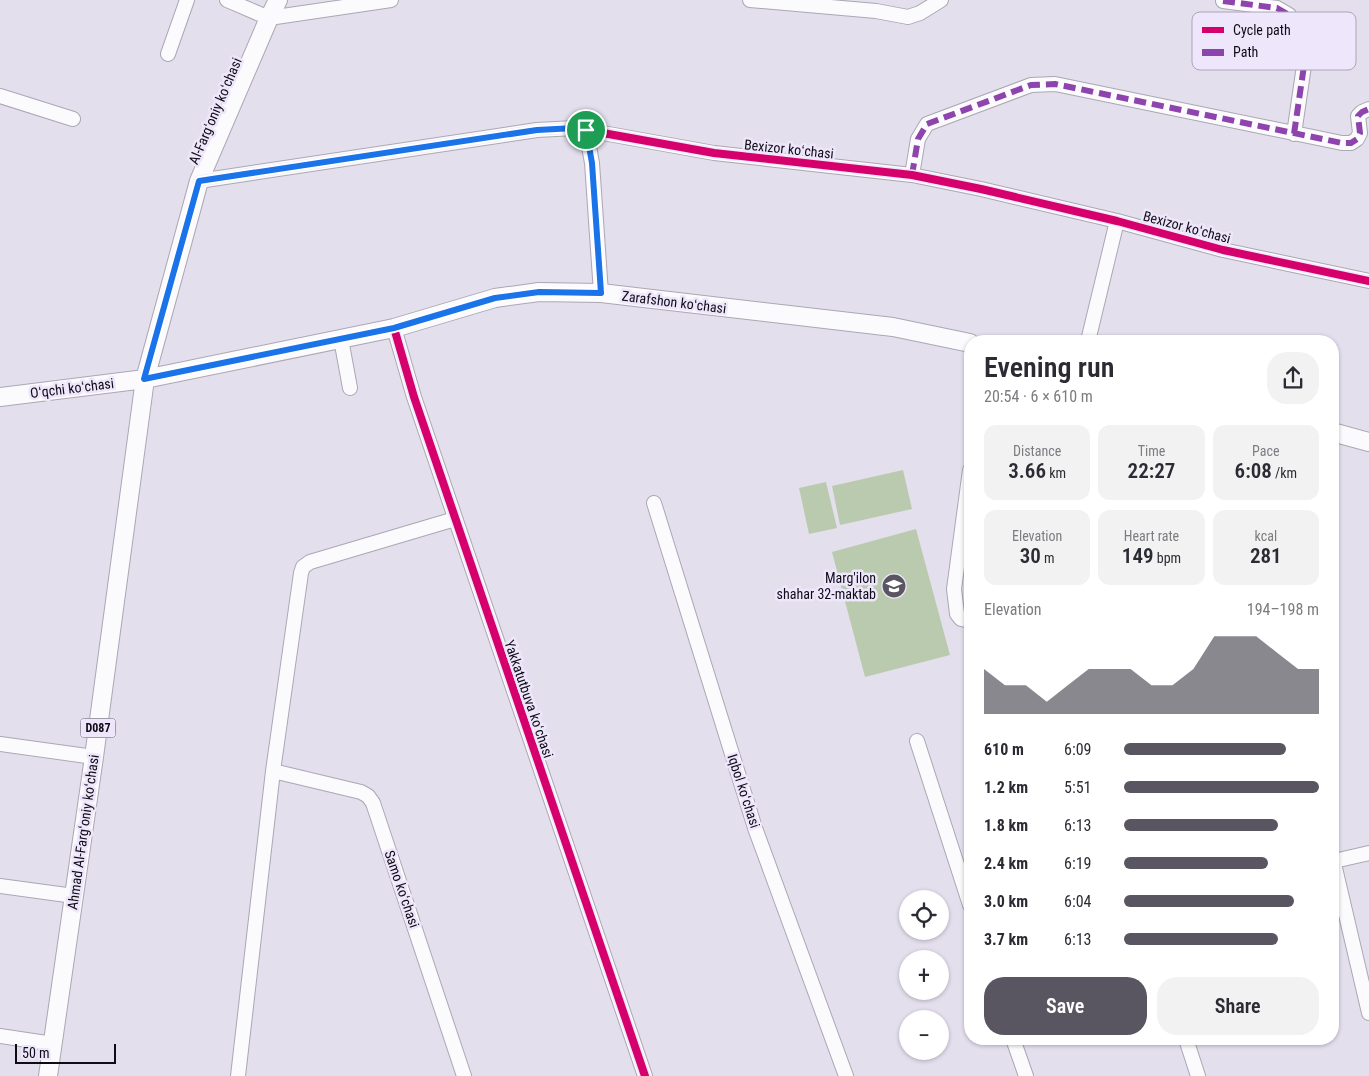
<!DOCTYPE html>
<html lang="en">
<head>
<meta charset="utf-8">
<style>
  :root { --surface:#fff; --page:#f2f2f3; --text:#2b2b33; --muted:#7c7c81; --accent:#5a5661 }
  body { margin:0; font-family:"Roboto Condensed",sans-serif; background:var(--page); color:var(--text); height:100vh; display:flex; flex-direction:column; font-size:19px; white-space:nowrap }
  * { box-sizing:border-box; margin:0 }
  p { font-size:16px; color:var(--muted) }
  .icon { flex:none; width:28px; height:28px; fill:none; stroke:currentColor; stroke-width:2; stroke-linecap:round; stroke-linejoin:round }
  .map { position:relative; flex:1; overflow:hidden }
  .sheet { position:absolute; left:964px; top:335px; width:375px; height:710px; display:flex; flex-direction:column; background:var(--surface); border-radius:20px; box-shadow:0 1px 4px #0004 }
  .sheet>* { flex:none }
  .tools { position:absolute; left:899px; top:890px; display:grid; gap:10px }
  .tools a { display:grid; place-items:center; width:50px; height:50px; border-radius:50%; background:var(--surface); box-shadow:0 1px 4px #0004; font-size:25px }
  .scale { position:absolute; left:15px; bottom:12px; width:101px; box-sizing:border-box; padding-left:5px; border:2px solid #0f0c15; border-top:0; font-size:14px; line-height:18px; white-space:nowrap; color:#0f0c15; -webkit-text-stroke:4px #eee7fc; paint-order:stroke }
  .pin { position:absolute; display:grid; place-items:center; width:42px; height:42px; color:#fff; margin:-21px; border:2px solid #fff; border-radius:50%; box-shadow:0 1px 5px #0007 }
  .round { display:grid; place-items:center; flex:none; width:52px; height:52px; border-radius:20px; background:var(--page) }
  .summary { display:flex; align-items:center; justify-content:space-between; height:85px; padding:0 20px }
  h1 { font-size:28px; font-weight:600; line-height:38px }
  .figures { display:grid; grid-template-columns:repeat(3,1fr); gap:8px; height:85px; padding:5px 20px }
  .figures div { display:grid; align-content:center; border-radius:12px; background:var(--page); text-align:center }
  .figures b { font-size:21px; font-weight:600 }
  .figures small { font-size:14px; font-weight:400 }
  .figures p { font-size:14px }
  .chart { height:140px; padding:10px 20px }
  .chart p { display:flex; justify-content:space-between }
  .chart svg { width:100%; height:90px; margin-top:5px; fill:var(--accent); opacity:.7 }
  .cta { display:flex; gap:10px; margin-top:auto; padding:10px 20px }
  .cta a { flex:1; height:58px; border-radius:20px; background:var(--accent); color:#fff; font-size:20px; font-weight:600; line-height:58px; text-align:center }
  .cta a+a { background:var(--page); color:var(--text) }
  ul { padding:0 20px; list-style:none; font-size:16px }
  li { display:grid; grid-template-columns:80px 60px 1fr; align-items:center; height:38px }
  li i { height:12px; border-radius:6px; background:var(--accent) }
  .map>svg:first-child { display:block }
  .green { fill:#bacaae }
  .lines { fill:none; stroke-linecap:round; stroke-linejoin:round }
  .minor-casing { stroke:#aba7b3; stroke-width:16 }
  .major-casing { stroke:#aba7b3; stroke-width:20 }
  .minor { stroke:#fbfafc; stroke-width:14 }
  .major { stroke:#fbfafc; stroke-width:18 }
  .quiet { stroke:#8e44ad; stroke-width:6; stroke-dasharray:12 6; stroke-linecap:butt }
  .cycleway-casing { stroke:#eee7fc; stroke-width:11 }
  .cycleway { stroke:#d6006c; stroke-width:8 }
  .route-casing { stroke:#fff; stroke-width:10 }
  .route { stroke:#1a73e8; stroke-width:6 }
  .labels { text-anchor:middle; dominant-baseline:central; stroke-width:5; stroke-linejoin:round; paint-order:stroke }
  .shield { fill:#eee7fc; stroke:#524e5a; stroke-width:1 }
  .shield-label { font-size:12px; font-weight:bold; fill:#0f0c15 }
  .street-label { font-size:14px; fill:#0f0c15; stroke:#eee7fc }
  .poi-label { font-size:14px; fill:#0f0c15; stroke:#eee7fc; text-anchor:end }
  .key { fill:#eee7fc; stroke:#aba5b7; stroke-width:1 }
  .key-label { font-size:14px; fill:#0f0c15 }
</style>
</head>
<body>
<div class="map">
<svg width="1369" height="1076" viewBox="0 0 1369 1076">
  <rect width="100%" height="100%" fill="#e4dfed"/>
  <path class="green" d="M 903,470 L 912,509 L 840,525 L 832,486 Z
    M 826,482 L 837,528 L 809,534 L 799,488 Z
    M 916,529 L 950,655 L 865,677 L 832,552 Z"/>
  <g class="lines">
    <defs>
      <path id="minor" d="M 227,0 L 269,18 L 391,0
        M 750,0 L 876,11 L 908,17 L 920,13 L 941,0
        M 1223,1 L 1277,8 L 1289,15 L 1300,32 L 1306,52 L 1294,134
        M 168,54 L 187,0
        M 0,96 L 73,119
        M 586,130 L 592,163 L 601,293
        M 912,175 L 918,139 L 927,124 L 1031,85 L 1055,84 L 1342,143 L 1351,143 L 1357,139 L 1360,133 L 1358,116 L 1362,112 L 1369,109
        M 199,181 L 537,130 L 575,128 L 714,153 L 912,175 L 981,189 L 1117,221 L 1223,250 L 1369,281
        M 394,328 L 414,397 L 645,1076
        M 341,339 L 350,388
        M 1088,341 L 1117,221
        M 970,470 L 954,589 L 957,614 L 961,619 L 970,621
        M 654,503 L 755,828 L 846,1076
        M 917,741 L 970,905
        M 0,744 L 94,757
        M 273,771 L 361,792 L 368,796 L 373,803 L 464,1076
        M 1332,855 L 1369,1013
        M 1334,861 L 1369,853
        M 0,886 L 74,896
        M 0,1036 L 53,1044
        M 1013,1039 L 1026,1076
        M 1186,1039 L 1198,1076
        M 238,1076 L 273,771 L 301,573 L 303,567 L 310,562 L 455,519"/>
      <path id="major" d="M 0,397 L 145,379 L 394,328 L 495,298 L 539,292 L 601,293 L 893,327 L 970,343
        M 1332,432 L 1369,442
        M 48,1076 L 94,757 L 145,379 L 199,181 L 269,18 L 278,0"/>
    </defs>
    <use href="#minor" class="minor-casing"/>
    <use href="#major" class="major-casing"/>
    <use href="#minor" class="minor"/>
    <use href="#major" class="major"/>
    <path class="quiet" d="M 1223,1 L 1277,8 L 1289,15 L 1300,32 L 1306,52 L 1294,134
      M 912,175 L 918,139 L 927,124 L 1031,85 L 1055,84 L 1342,143 L 1351,143 L 1357,139 L 1360,133 L 1358,116 L 1362,112 L 1369,109"/>
    <defs>
      <path id="cycleway" d="M 199,181 L 537,130 L 575,128 L 714,153 L 912,175 L 981,189 L 1117,221 L 1223,250 L 1369,281
        M 394,328 L 414,397 L 645,1076"/>
    </defs>
    <use href="#cycleway" class="cycleway-casing"/>
    <use href="#cycleway" class="cycleway"/>
  </g>
  <g class="lines">
    <defs>
      <path id="route" d="M 575,128 L 586,130 L 592,163 L 601,293 L 539,292 L 495,298 L 394,328 L 144,379 L 199,181 L 537,130 Z"/>
    </defs>
    <use href="#route" class="route-casing"/>
    <use href="#route" class="route"/>
  </g>
  <defs>
    <symbol id="school-disc" viewBox="-11 -11 22 22"><circle r="9.5" fill="#5a5661" stroke="#eee7fc"/><path d="M0-5L7-2L0 1L-7-2ZM-4 1L0 2.5L4 1V4Q0 6-4 4Z" fill="#fff"/></symbol>
  </defs>
  <g fill-rule="evenodd">
    <use href="#school-disc" x="880" y="572" width="28" height="28"/>
  </g>
  <g class="labels">
    <rect class="shield" x="80.5" y="718.5" width="35" height="19" rx="4"/>
    <g class="shield-label">
      <text x="98" y="728">D087</text>
    </g>
    <g class="street-label">
      <text transform="translate(215 111) rotate(-67)">Al-Fargʻoniy koʻchasi</text>
      <text transform="translate(789 149) rotate(6)">Bexizor koʻchasi</text>
      <text transform="translate(1187 227) rotate(15)">Bexizor koʻchasi</text>
      <text transform="translate(674 302) rotate(7)">Zarafshon koʻchasi</text>
      <text transform="translate(72 388) rotate(-7)">Oʻqchi koʻchasi</text>
      <text transform="translate(529 699) rotate(71)">Yakkatutbuva koʻchasi</text>
      <text transform="translate(744 791) rotate(72)">Iqbol koʻchasi</text>
      <text transform="translate(83 832) rotate(-82)">Ahmad Al-Fargʻoniy koʻchasi</text>
      <text transform="translate(402 889) rotate(71)">Samo koʻchasi</text>
    </g>
    <g class="poi-label">
      <text x="876" y="578">Marg'ilon<tspan x="876" dy="16">shahar 32-maktab</tspan></text>
    </g>
  </g>
  <rect x="1192" y="12" width="164" height="58" rx="8" class="key"/>
  <rect x="1202" y="27" width="22" height="6" fill="#d6006c"/>
  <rect x="1202" y="49" width="22" height="7" fill="#8e44ad"/>
  <g class="key-label">
    <text x="1233" y="35">Cycle path</text>
    <text x="1233" y="57">Path</text>
  </g>
</svg>
<div class="tools">
<a><svg class="icon" aria-label="locate" viewBox="0 0 24 24"><circle cx="12" cy="12" r="6"/><path d="M12 2v4M12 18v4M2 12h4M18 12h4"/></svg></a>
<a>+</a>
<a>−</a>
</div>
<div class="scale">50 m</div>
<div class="pin" style="left:586px;top:130px;background:#1e9e55"><svg class="icon" aria-label="arrive" viewBox="0 0 24 24"><path d="M6 21V4h12l-3 4 3 4H6"/></svg></div>
<section class="sheet">
<div class="summary"><div><h1>Evening run</h1><p>20:54 · 6 × 610 m</p></div><a class="round"><svg class="icon" aria-label="share" viewBox="0 0 24 24"><path d="M12 15V3M7 8l5-5 5 5M5 13v7h14v-7"/></svg></a></div>
<div class="figures">
<div><p>Distance</p><b>3.66<small> km</small></b></div>
<div><p>Time</p><b>22:27</b></div>
<div><p>Pace</p><b>6:08<small> /km</small></b></div>
</div>
<div class="figures">
<div><p>Elevation</p><b>30<small> m</small></b></div>
<div><p>Heart rate</p><b>149<small> bpm</small></b></div>
<div><p>kcal</p><b>281</b></div>
</div>
<div class="chart"><p><span>Elevation</span>194–198 m</p>
<svg viewBox="0 0 160 44" preserveAspectRatio="none"><path d="M0 44V22L10 30L20 30L30 38L40 30L50 22L60 22L70 22L80 30L90 30L100 22L110 6L120 6L130 6L140 14L150 22L160 22V44z"/></svg>
</div>
<ul>
<li><b>610 m</b>6:09<i style="width:83%"></i></li>
<li><b>1.2 km</b>5:51<i style="width:100%"></i></li>
<li><b>1.8 km</b>6:13<i style="width:79%"></i></li>
<li><b>2.4 km</b>6:19<i style="width:74%"></i></li>
<li><b>3.0 km</b>6:04<i style="width:87%"></i></li>
<li><b>3.7 km</b>6:13<i style="width:79%"></i></li>
</ul>
<div class="cta"><a>Save</a><a>Share</a></div>
</section>
</div>
</body>
</html>
